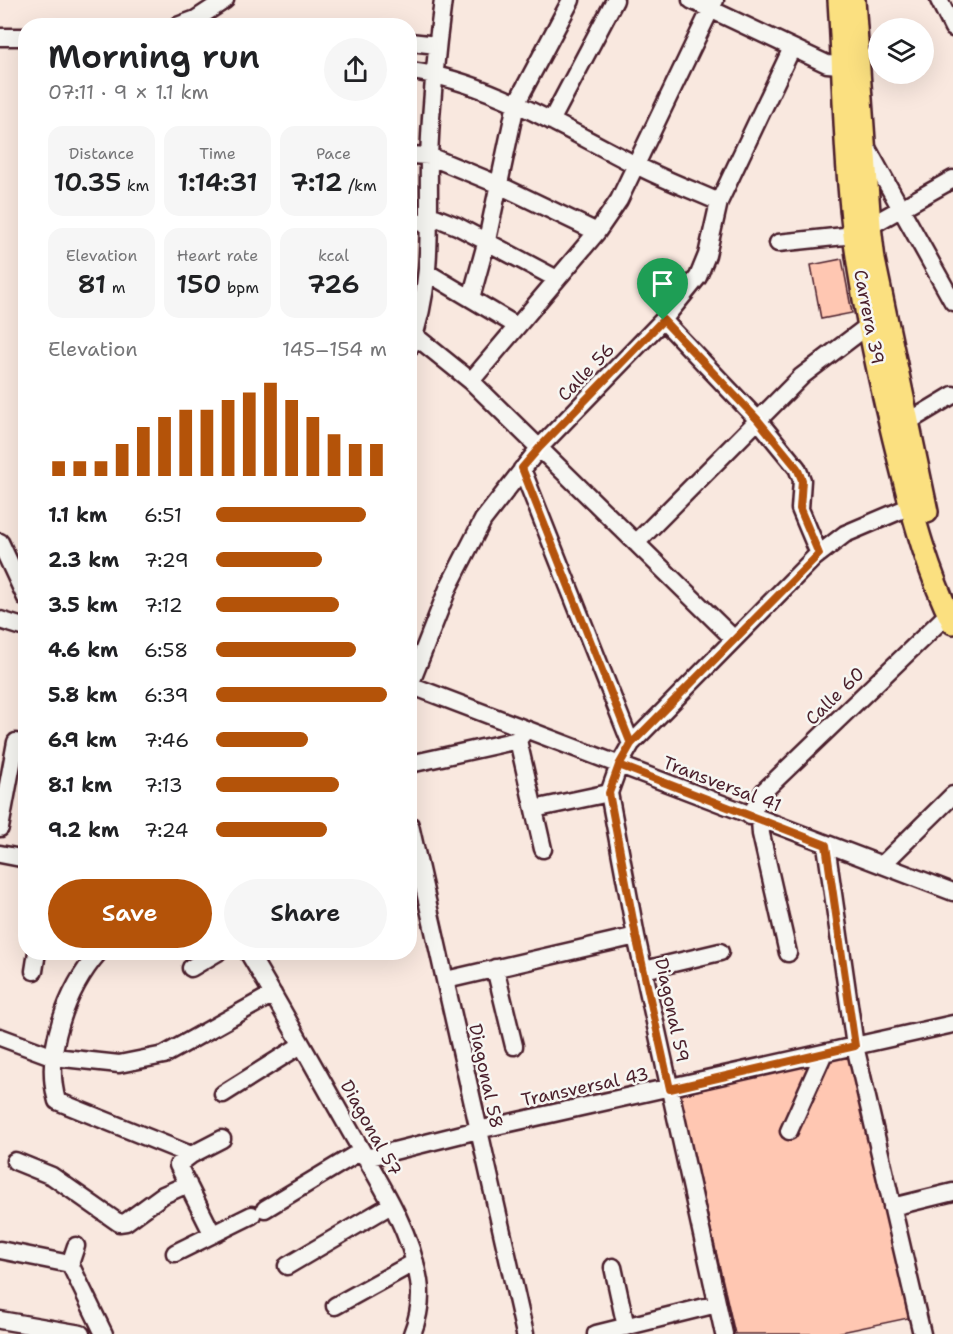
<!DOCTYPE html>
<html lang="en">
<head>
<meta charset="utf-8">
<style>
  :root { --surface:#fff; --page:#f6f6f6; --text:#202124; --muted:#757577; --accent:#b45309 }
  body { margin:0; font-family:"Shantell Sans",sans-serif; background:var(--page); color:var(--text); height:100vh; display:flex; flex-direction:column; font-size:22px; white-space:nowrap }
  * { box-sizing:border-box; margin:0 }
  p { font-size:20px; color:var(--muted) }
  .icon { flex:none; width:33px; height:33px; fill:none; stroke:currentColor; stroke-width:2; stroke-linecap:round; stroke-linejoin:round }
  .map { position:relative; flex:1; overflow:hidden }
  .details { position:absolute; left:18px; top:18px; width:399px; height:942px; display:flex; flex-direction:column; background:var(--surface); border-radius:24px; box-shadow:0 6px 24px #0002 }
  .details>* { flex:none }
  .tools { position:absolute; left:868px; top:18px; display:grid; gap:12px }
  .tools a { display:grid; place-items:center; width:66px; height:66px; border-radius:50%; background:var(--surface); box-shadow:0 6px 24px #0002; font-size:30px }
  .pin { position:absolute; display:grid; place-items:center; width:51px; height:51px; color:#fff; margin:-62px -26px; border-radius:50% 50% 50% 0; rotate:-45deg; box-shadow:0 0 6px #0007 }
  .pin .icon { rotate:45deg }
  .round { display:grid; place-items:center; flex:none; width:63px; height:63px; border-radius:32px; background:var(--page) }
  .overview { display:flex; align-items:center; justify-content:space-between; height:102px; padding:0 30px }
  h1 { font-size:33px; font-weight:600; line-height:45px }
  .metrics { display:grid; grid-template-columns:repeat(3,1fr); gap:9px; height:102px; padding:6px 30px }
  .metrics div { display:grid; align-content:center; border-radius:15px; background:var(--page); text-align:center }
  .metrics b { font-size:26px; font-weight:600 }
  .metrics small { font-size:16px; font-weight:400 }
  .metrics p { font-size:16px }
  .chart { height:168px; padding:12px 30px }
  .chart p { display:flex; justify-content:space-between }
  .chart svg { width:100%; height:108px; margin-top:6px; stroke:var(--accent); stroke-width:6 }
  .action { display:flex; gap:12px; margin-top:auto; padding:12px 30px }
  .action a { flex:1; height:69px; border-radius:36px; background:var(--accent); color:#fff; font-size:24px; font-weight:600; line-height:69px; text-align:center }
  .action a+a { background:var(--page); color:var(--text) }
  ul { padding:0 30px; list-style:none; font-size:20px }
  li { display:grid; grid-template-columns:96px 72px 1fr; align-items:center; height:45px }
  li i { height:15px; border-radius:8px; background:var(--accent) }
  .map>svg:first-child { display:block }
  .building { fill:#ffc7b2; stroke:#4a1f2b; stroke-width:1.5 }
  .lines { fill:none; stroke-linecap:round; stroke-linejoin:round }
  .minor-casing { stroke:#4a1f2b; stroke-width:21 }
  .major-casing { stroke:#4a1f2b; stroke-width:26 }
  .minor { stroke:#f6f6f2; stroke-width:16 }
  .major { stroke:#fbe080; stroke-width:21 }
  .route-casing { stroke:#fff; stroke-width:12 }
  .route { stroke:#b45309; stroke-width:8 }
  .labels { text-anchor:middle; dominant-baseline:central; stroke-width:5; stroke-linejoin:round; paint-order:stroke }
  .street-label { font-size:18px; fill:#4a1f2b; stroke:#f6f6f2 }
</style>
</head>
<body>
<div class="map">
<svg width="953" height="1334" viewBox="0 0 953 1334">
  <rect width="100%" height="100%" fill="#f9e8df"/>
  <filter id="ink" filterUnits="userSpaceOnUse"><feTurbulence type="fractalNoise" baseFrequency=".0167" numOctaves="2"/><feDisplacementMap in="SourceGraphic" scale="12" xChannelSelector="R" yChannelSelector="G"/><feConvolveMatrix kernelMatrix="1 2 1 2 8 2 1 2 1" color-interpolation-filters="sRGB"/></filter>
  <g filter="url(#ink)">
    <path class="building" d="M 842,259 L 852,313 L 821,319 L 811,265 Z
      M 849,1053 L 913,1317 L 832,1334 L 735,1334 L 680,1095 Z"/>
    <g class="lines">
      <defs>
        <path id="minor" d="M 691,0 L 827,64 L 853,66
          M 939,0 L 953,28
          M 177,26 L 196,19 L 225,0
          M 0,37 L 26,37
          M 410,42 L 437,45
          M 410,71 C 484,79 565,129 632,163 C 660,178 690,189 719,202
          M 551,121 L 615,0
          M 866,146 L 953,302
          M 410,155 L 429,156 L 497,184 L 597,232
          M 430,215 L 457,226 L 557,279
          M 410,220 L 430,225
          M 870,226 L 953,179
          M 778,243 L 854,235
          M 428,273 L 517,326
          M 471,298 L 487,240 L 516,104 L 571,0
          M 663,320 L 757,419 L 797,468 L 802,480 L 800,509 L 819,554
          M 414,335 L 471,381 L 734,639
          M 410,347 C 434,285 428,220 429,156 C 431,104 436,52 443,0
          M 471,381 L 597,232 L 619,200 L 715,0
          M 908,422 L 953,395
          M 522,469 L 631,744
          M 0,542 L 26,598
          M 636,543 L 802,376 L 869,325
          M 0,620 L 26,628
          M 410,685 L 449,586 L 483,520 L 540,447 L 663,320 L 698,277 L 707,255 L 719,202 L 792,48
          M 410,685 L 953,892
          M 518,740 L 543,849
          M 410,764 L 518,740 L 526,730
          M 534,809 L 609,793
          M 750,816 L 764,791 L 953,609
          M 760,820 L 761,834 L 788,953
          M 410,825 L 525,1334
          M 0,828 L 16,742
          M 826,845 L 855,1046 L 922,1334
          M 0,854 L 26,859
          M 883,864 L 953,795
          M 99,952 C 67,989 43,1052 57,1101 L 191,1155
          M 248,952 C 283,1010 315,1069 348,1127 C 375,1175 410,1226 419,1281 C 422,1300 419,1316 412,1334
          M 191,968 L 218,952
          M 495,968 L 514,1046
          M 644,970 L 720,952
          M 34,971 L 37,952
          M 446,980 L 636,936
          M 0,1037 L 54,1057 L 119,1064 L 164,1055 L 273,994
          M 223,1094 L 301,1045
          M 789,1131 L 824,1053
          M 366,1158 L 478,1130 L 953,1024
          M 15,1161 L 52,1176 L 119,1223 L 126,1222 L 163,1195 L 188,1184
          M 892,1207 L 953,1192
          M 265,1209 L 361,1151
          M 212,1233 L 178,1165 L 191,1155 L 222,1139
          M 0,1250 L 70,1264
          M 175,1253 L 252,1215
          M 70,1264 L 104,1334
          M 70,1264 L 76,1246
          M 287,1266 L 391,1205
          M 613,1267 L 626,1327
          M 335,1306 L 415,1262
          M 0,1320 L 81,1334
          M 596,1334 L 717,1304
          M 724,1334 L 636,936 L 609,793 L 619,765 L 631,744 L 814,558 L 845,534 L 911,506"/>
        <path id="major" d="M 839,0 C 844,75 844,152 853,227 C 863,308 881,389 901,468 C 914,520 929,575 953,623
          M 854,0 L 870,226 L 874,260 L 927,512"/>
      </defs>
      <use href="#minor" class="minor-casing"/>
      <use href="#major" class="major-casing"/>
      <use href="#minor" class="minor"/>
      <use href="#major" class="major"/>
    </g>
  </g>
  <g class="lines" filter="url(#ink)">
    <defs>
      <path id="route" d="M 663,320 L 540,447 L 522,468 L 631,744 L 619,765 L 609,793 L 636,936 L 670,1089 L 855,1046 L 826,845 L 619,765 L 631,744 L 819,554 L 800,509 L 802,480 L 797,468 L 757,419 L 663,320"/>
    </defs>
    <use href="#route" class="route-casing"/>
    <use href="#route" class="route"/>
  </g>
  <g class="labels">
    <g class="street-label">
      <text transform="translate(869 317) rotate(79)">Carrera 39</text>
      <text transform="translate(586 372) rotate(-46)">Calle 56</text>
      <text transform="translate(835 696) rotate(-44)">Calle 60</text>
      <text transform="translate(722 784) rotate(21)">Transversal 41</text>
      <text transform="translate(672 1010) rotate(78)">Diagonal 59</text>
      <text transform="translate(486 1076) rotate(78)">Diagonal 58</text>
      <text transform="translate(585 1087) rotate(-12)">Transversal 43</text>
      <text transform="translate(371 1128) rotate(61)">Diagonal 57</text>
    </g>
  </g>
</svg>
<div class="tools">
<a><svg class="icon" aria-label="layers" viewBox="0 0 24 24"><path d="M12 4l9 5-9 5-9-5zM3 14l9 5 9-5"/></svg></a>
</div>
<div class="pin" style="left:663px;top:320px;background:#1e9e55"><svg class="icon" aria-label="arrive" viewBox="0 0 24 24"><path d="M6 21V4h12l-3 4 3 4H6"/></svg></div>
<section class="details">
<div class="overview"><div><h1>Morning run</h1><p>07:11 · 9 × 1.1 km</p></div><a class="round"><svg class="icon" aria-label="share" viewBox="0 0 24 24"><path d="M12 15V3M7 8l5-5 5 5M5 13v7h14v-7"/></svg></a></div>
<div class="metrics">
<div><p>Distance</p><b>10.35<small> km</small></b></div>
<div><p>Time</p><b>1:14:31</b></div>
<div><p>Pace</p><b>7:12<small> /km</small></b></div>
</div>
<div class="metrics">
<div><p>Elevation</p><b>81<small> m</small></b></div>
<div><p>Heart rate</p><b>150<small> bpm</small></b></div>
<div><p>kcal</p><b>726</b></div>
</div>
<div class="chart"><p><span>Elevation</span>145–154 m</p>
<svg viewBox="0 0 160 44" preserveAspectRatio="none"><path d="M5 44V38M15 44V38M25 44V38M35 44V31M45 44V24M55 44V20M65 44V17M75 44V17M85 44V13M95 44V10M105 44V6M115 44V13M125 44V20M135 44V27M145 44V31M155 44V31"/></svg>
</div>
<ul>
<li><b>1.1 km</b>6:51<i style="width:88%"></i></li>
<li><b>2.3 km</b>7:29<i style="width:62%"></i></li>
<li><b>3.5 km</b>7:12<i style="width:72%"></i></li>
<li><b>4.6 km</b>6:58<i style="width:82%"></i></li>
<li><b>5.8 km</b>6:39<i style="width:100%"></i></li>
<li><b>6.9 km</b>7:46<i style="width:54%"></i></li>
<li><b>8.1 km</b>7:13<i style="width:72%"></i></li>
<li><b>9.2 km</b>7:24<i style="width:65%"></i></li>
</ul>
<div class="action"><a>Save</a><a>Share</a></div>
</section>
</div>
</body>
</html>
